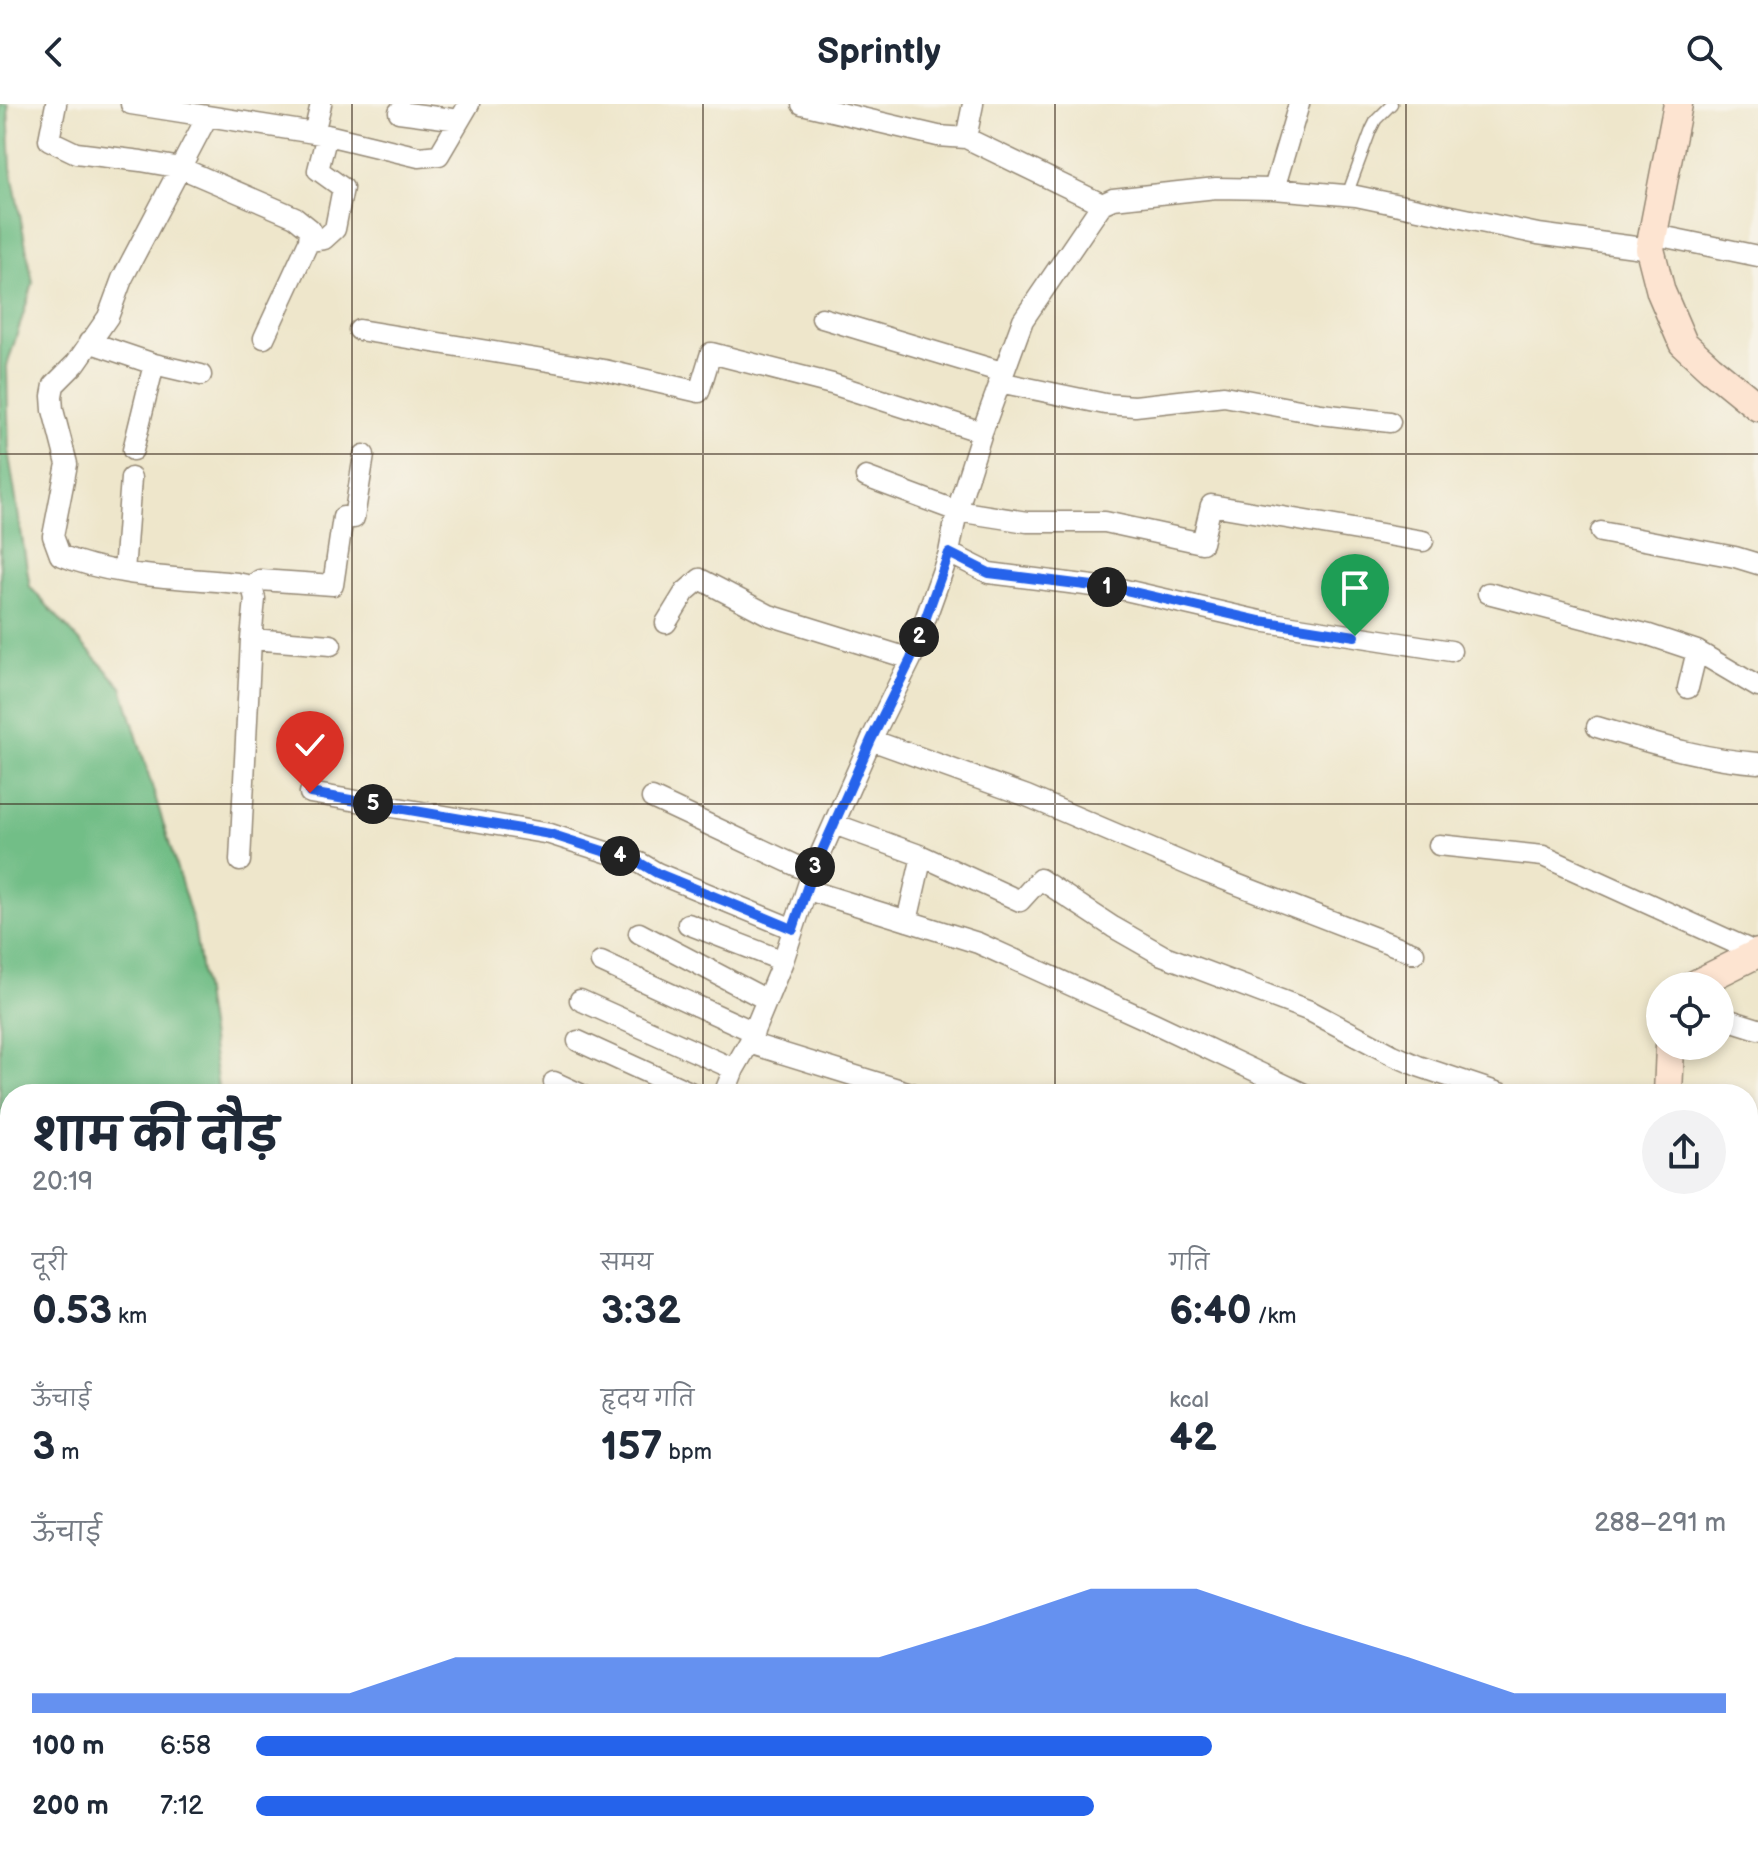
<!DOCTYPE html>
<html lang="hi">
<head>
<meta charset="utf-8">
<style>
  :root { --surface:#fff; --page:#f2f2f3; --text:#1f2937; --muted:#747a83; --accent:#2563eb }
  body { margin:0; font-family:"Balsamiq Sans","Playpen Sans Deva",sans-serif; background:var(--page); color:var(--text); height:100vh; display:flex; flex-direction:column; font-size:30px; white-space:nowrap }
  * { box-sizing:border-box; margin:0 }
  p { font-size:26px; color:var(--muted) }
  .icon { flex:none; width:44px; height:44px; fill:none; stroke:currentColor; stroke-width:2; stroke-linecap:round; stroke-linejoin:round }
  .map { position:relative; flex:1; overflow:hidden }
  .side { position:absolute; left:0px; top:980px; width:1758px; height:770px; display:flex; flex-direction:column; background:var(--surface); border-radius:32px 32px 0 0; box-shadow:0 4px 12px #0003 }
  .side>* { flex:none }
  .controls { position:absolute; left:1646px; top:868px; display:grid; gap:16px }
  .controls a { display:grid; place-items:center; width:88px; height:88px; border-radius:50%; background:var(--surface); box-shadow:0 4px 12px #0003; font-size:40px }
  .pin { position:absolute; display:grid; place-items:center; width:68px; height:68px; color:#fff; margin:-82px -34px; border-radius:50% 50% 50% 0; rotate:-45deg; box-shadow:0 0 8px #0007 }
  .pin .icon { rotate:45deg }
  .km { position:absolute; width:40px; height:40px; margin:-20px; border-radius:50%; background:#222; color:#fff; font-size:22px; line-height:40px; text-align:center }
  .round { display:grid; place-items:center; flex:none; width:84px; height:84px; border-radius:42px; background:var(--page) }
  .headline { display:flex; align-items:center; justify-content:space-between; height:136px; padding:0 32px }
  h1 { font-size:44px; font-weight:700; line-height:60px }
  .stats { display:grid; grid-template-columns:repeat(3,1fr); gap:12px; height:136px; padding:8px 32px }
  .stats div { display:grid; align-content:center }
  .stats b { font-size:40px; font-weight:700 }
  .stats small { font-size:22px; font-weight:400 }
  .stats p { font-size:22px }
  .chart { height:224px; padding:16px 32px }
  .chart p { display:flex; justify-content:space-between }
  .chart svg { width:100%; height:144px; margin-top:8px; fill:var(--accent); opacity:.7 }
  ul { padding:0 32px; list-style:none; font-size:26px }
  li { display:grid; grid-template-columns:128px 96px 1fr; align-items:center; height:60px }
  li i { height:20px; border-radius:10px; background:var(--accent) }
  header { display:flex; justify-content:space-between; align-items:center; height:104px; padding:0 32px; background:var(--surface); font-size:36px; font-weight:700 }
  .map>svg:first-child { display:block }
  .forest { fill:#72be87; stroke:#567452; stroke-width:2 }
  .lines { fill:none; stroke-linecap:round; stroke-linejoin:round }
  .lane-casing { stroke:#948874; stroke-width:13 }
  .street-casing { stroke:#948874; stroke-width:23 }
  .secondary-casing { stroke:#948874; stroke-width:31 }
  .lane { stroke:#fff; stroke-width:10 }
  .street { stroke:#fff; stroke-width:20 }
  .secondary { stroke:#fde4d1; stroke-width:28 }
  .route-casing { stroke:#fff; stroke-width:16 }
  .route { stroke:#2563eb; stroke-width:10 }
  .grid { fill:none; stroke:#3b2a1e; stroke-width:2; stroke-opacity:0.55 }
</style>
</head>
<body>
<header><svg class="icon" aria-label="back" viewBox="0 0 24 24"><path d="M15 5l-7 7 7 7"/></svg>Sprintly<svg class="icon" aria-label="search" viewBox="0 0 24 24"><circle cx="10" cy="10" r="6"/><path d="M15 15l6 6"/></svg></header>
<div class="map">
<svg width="1758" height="1749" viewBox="0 0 1758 1749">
  <rect width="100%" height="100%" fill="#f7f3e8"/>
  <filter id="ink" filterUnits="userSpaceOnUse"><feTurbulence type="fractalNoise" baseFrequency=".0125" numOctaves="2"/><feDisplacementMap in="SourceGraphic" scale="16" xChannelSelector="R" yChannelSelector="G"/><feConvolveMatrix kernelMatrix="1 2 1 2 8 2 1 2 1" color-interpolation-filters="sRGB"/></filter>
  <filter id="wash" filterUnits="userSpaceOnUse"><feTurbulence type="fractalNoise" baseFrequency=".006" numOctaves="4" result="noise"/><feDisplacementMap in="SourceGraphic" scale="32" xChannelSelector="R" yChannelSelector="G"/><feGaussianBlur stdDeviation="1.8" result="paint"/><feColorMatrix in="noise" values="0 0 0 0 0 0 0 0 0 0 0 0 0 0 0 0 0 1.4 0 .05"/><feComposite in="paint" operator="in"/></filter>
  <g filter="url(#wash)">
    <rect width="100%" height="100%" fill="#eee6cb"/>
    <path class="forest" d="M 0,0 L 8,0 L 11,64 L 33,179 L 7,262 L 9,352 L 30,483 L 122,583 L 194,821 L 219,990 L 10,990 L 10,1411 L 0,1445 Z"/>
  </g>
  <g filter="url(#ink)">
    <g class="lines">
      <defs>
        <path id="lane" d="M 1347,91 L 1371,26 L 1376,16 L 1392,0"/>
        <path id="street" d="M 56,0 L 49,36 L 76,49 L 141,57 L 181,64 L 295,113 L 310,125 L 309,137 L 264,234
          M 131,0 L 327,31 L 419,53 L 439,51 L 469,0
          M 802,0 L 938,32 L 966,34 L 1102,100
          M 399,8 L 459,16
          M 207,13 L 122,175 L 108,213 L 76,259 L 54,281 L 52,292 L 53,306 L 67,360 L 53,432 L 60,451 C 115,474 179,473 237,479 L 252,482 L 255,495 L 251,535 L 240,757
          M 314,29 L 321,0
          M 966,34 L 973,0
          M 1274,85 L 1299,0
          M 1651,130 L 1758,152
          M 309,137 L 324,135 L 335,125 L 343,84 L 318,66 L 327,31
          M 822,214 L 1002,268
          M 359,226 L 604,266 L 699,288 L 711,249 L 832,280 L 982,328
          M 89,238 L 154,260 L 201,271
          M 999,278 L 1105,300 L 1135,302 L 1224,292 L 1321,310 L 1390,318
          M 133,346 L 154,260
          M 866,373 L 957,407 L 1027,418 L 1105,418 L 1202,439 L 1211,401 L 1423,437
          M 1601,428 L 1735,453 L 1758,460
          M 949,449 L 989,469 L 1125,486 L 1260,517 L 1451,547
          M 124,468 L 131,374
          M 252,482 L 260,476 L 333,481 L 343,413 L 354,414 L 364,351
          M 1488,489 L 1649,531 L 1697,547 L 1758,583
          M 666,519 L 685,488 L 700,475 L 769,511 L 911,555
          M 251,535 L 331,541
          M 1688,584 L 1697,547
          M 1597,623 C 1652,639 1701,655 1758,659
          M 871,636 L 1027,692 L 1205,768 L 1414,849
          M 310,689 L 550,730 L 640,759 L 657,769 L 793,825
          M 652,694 L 812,769
          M 834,720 L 922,752 L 1020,797 L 1040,775 L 1113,823 L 1162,851 L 1310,907 L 1393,951 L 1418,962 L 1502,990
          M 1439,741 L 1543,752 L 1757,849
          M 808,786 L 978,839 L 1154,919 L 1304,990
          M 907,817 L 922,752
          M 688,820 L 783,857
          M 639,829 L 767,896
          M 601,858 L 754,928
          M 580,896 L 734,965
          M 1720,913 L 1758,925
          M 578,937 L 694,990
          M 749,939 L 914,990
          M 554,978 L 580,990
          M 724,990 L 734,965 L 749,939 L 783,857 L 812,769 L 871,636 L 911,555 L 949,449 L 957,407 L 982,328 L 1023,216 L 1102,100 L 1113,95 L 1216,84 L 1274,85 L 1356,92 L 1538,130 L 1650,145
          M 1748,1042 L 1758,1044
          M 1748,1184 L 1758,1187
          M 1748,1347 L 1758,1351
          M 1748,1386 L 1758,1389
          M 1748,1477 L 1758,1481
          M 1748,1555 L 1758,1560
          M 501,1740 L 521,1749
          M 849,1740 L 866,1749
          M 1195,1740 L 1211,1749
          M 1448,1740 L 1462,1749
          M 1613,1740 L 1629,1749
          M 324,1749 L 327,1740"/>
        <path id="secondary" d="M 1678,0 L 1650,145 L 1661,188 L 1683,239 L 1710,264 L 1758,303
          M 1692,882 L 1758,849
          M 1668,990 L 1670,942
          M 1748,1231 L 1758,1236
          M 1748,1673 L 1758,1658
          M 1693,1749 L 1700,1740"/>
      </defs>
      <use href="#lane" class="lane-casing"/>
      <use href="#street" class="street-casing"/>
      <use href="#secondary" class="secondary-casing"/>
      <use href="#lane" class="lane"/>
      <use href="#street" class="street"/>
      <use href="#secondary" class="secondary"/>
    </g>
  </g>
  <g class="lines" filter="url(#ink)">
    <defs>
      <path id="route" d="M 310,689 L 550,730 L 640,759 L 657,769 L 793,825 L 812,769 L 834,720 L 871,636 L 911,555 L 949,449 L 989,469 L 1125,486 L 1260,517 L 1355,532"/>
    </defs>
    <use href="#route" class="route-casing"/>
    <use href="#route" class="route"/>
  </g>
  <path class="grid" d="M 352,0 L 352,990M 703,0 L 703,990M 1055,0 L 1055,990M 1406,0 L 1406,990M 0,350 L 1758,350M 0,700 L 1758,700M 0,1049 L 10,1049M 1748,1049 L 1758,1049M 0,1399 L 10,1399M 1748,1399 L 1758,1399M 352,1740 L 352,1749M 703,1740 L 703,1749M 1055,1740 L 1055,1749M 1406,1740 L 1406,1749"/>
</svg>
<div class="controls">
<a><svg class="icon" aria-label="locate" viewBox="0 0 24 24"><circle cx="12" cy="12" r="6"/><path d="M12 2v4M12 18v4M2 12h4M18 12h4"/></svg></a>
</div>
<div class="pin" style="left:1355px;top:532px;background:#1e9e55"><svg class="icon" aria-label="arrive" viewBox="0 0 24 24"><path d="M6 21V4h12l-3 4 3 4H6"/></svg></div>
<div class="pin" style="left:310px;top:689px;background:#d93025"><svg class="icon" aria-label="check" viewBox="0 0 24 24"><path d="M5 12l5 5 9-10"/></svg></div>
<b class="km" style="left:1107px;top:483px">1</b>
<b class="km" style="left:919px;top:533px">2</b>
<b class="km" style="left:815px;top:763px">3</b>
<b class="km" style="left:620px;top:752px">4</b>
<b class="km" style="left:373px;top:700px">5</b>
<section class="side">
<div class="headline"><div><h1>शाम की दौड़</h1><p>20:19</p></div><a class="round"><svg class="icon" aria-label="share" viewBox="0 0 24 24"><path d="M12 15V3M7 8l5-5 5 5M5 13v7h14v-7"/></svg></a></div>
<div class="stats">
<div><p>दूरी</p><b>0.53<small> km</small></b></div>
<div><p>समय</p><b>3:32</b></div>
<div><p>गति</p><b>6:40<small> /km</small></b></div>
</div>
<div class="stats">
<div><p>ऊँचाई</p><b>3<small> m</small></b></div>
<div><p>हृदय गति</p><b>157<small> bpm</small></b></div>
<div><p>kcal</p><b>42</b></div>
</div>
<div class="chart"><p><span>ऊँचाई</span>288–291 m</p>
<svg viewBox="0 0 160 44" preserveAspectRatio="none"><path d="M0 44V38L10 38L20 38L30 38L40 27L50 27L60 27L70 27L80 27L90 17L100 6L110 6L120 17L130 27L140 38L150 38L160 38V44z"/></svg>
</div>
<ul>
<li><b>100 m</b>6:58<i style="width:65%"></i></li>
<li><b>200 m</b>7:12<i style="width:57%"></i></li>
</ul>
</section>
</div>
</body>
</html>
